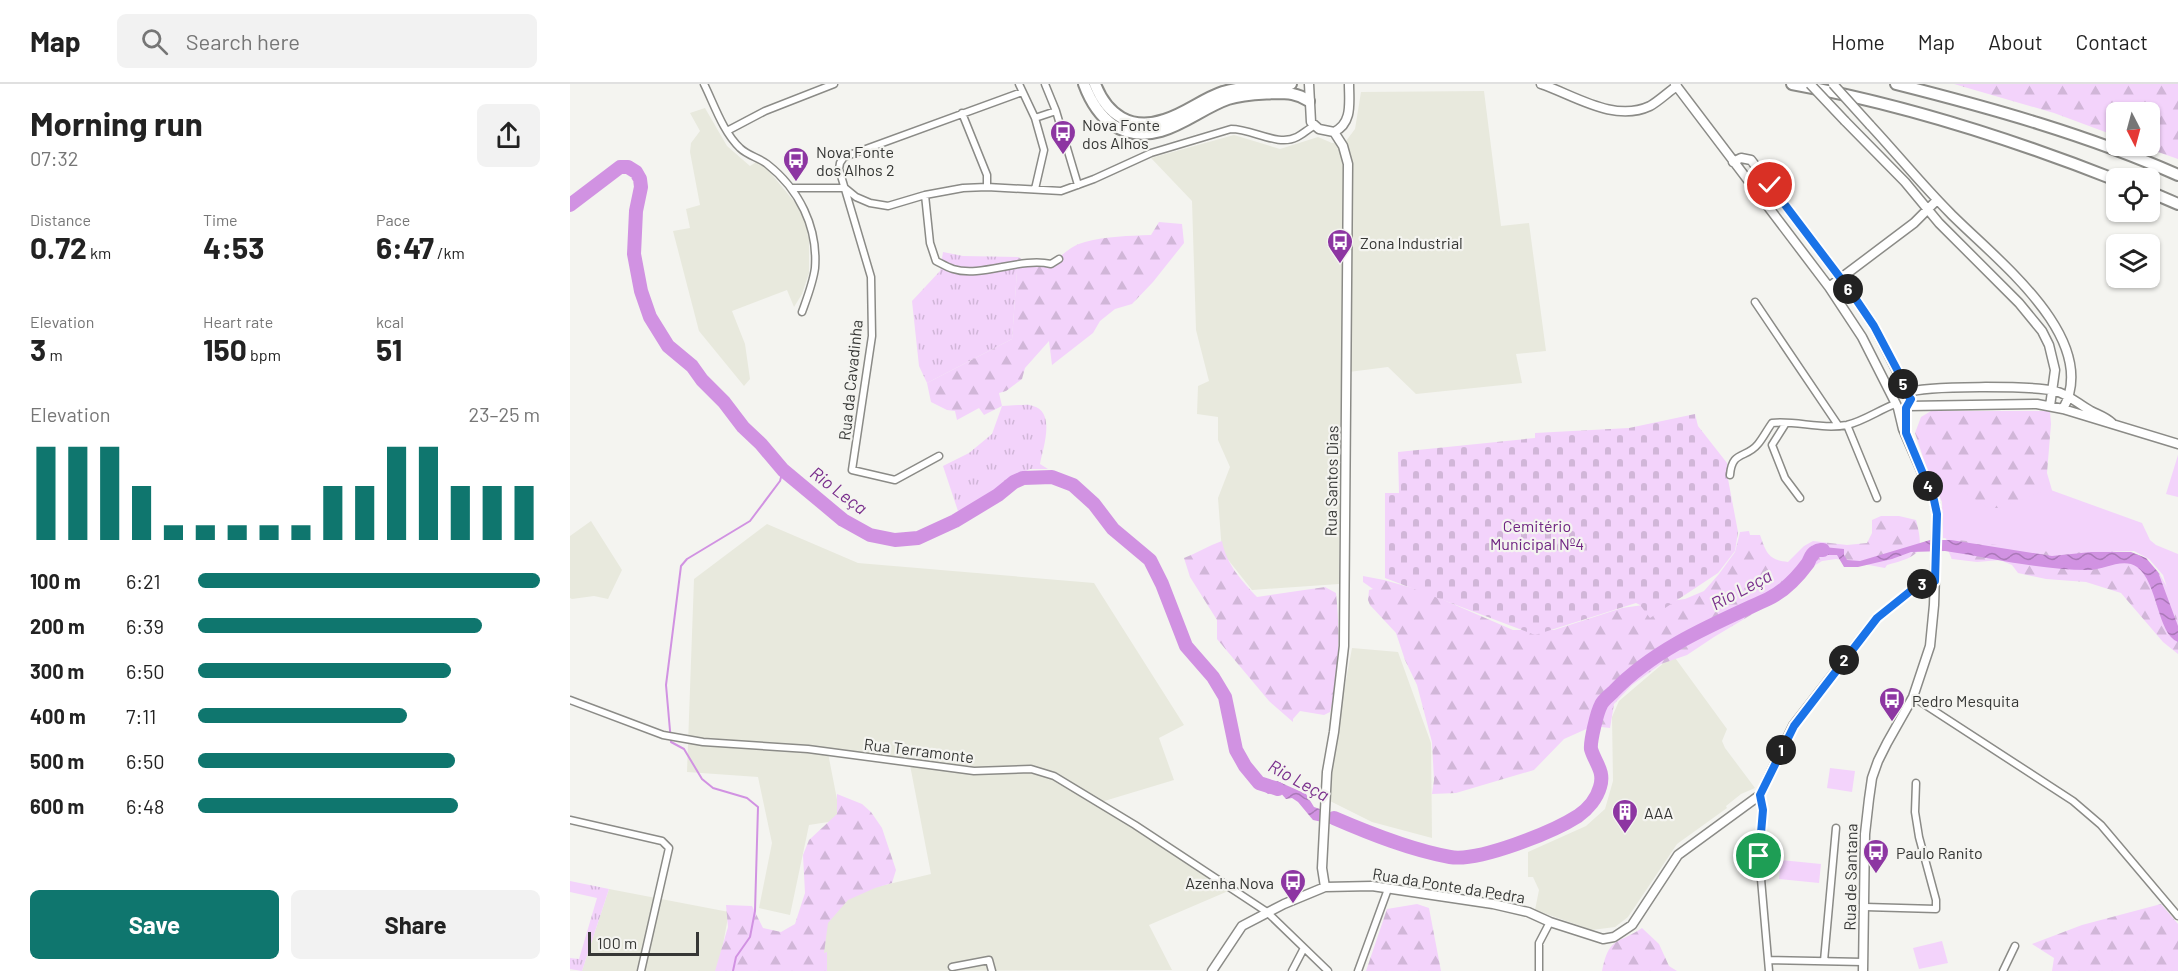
<!DOCTYPE html>
<html lang="en">
<head>
<meta charset="utf-8">
<style>
  :root { --surface:#fff; --page:#f2f2f2; --text:#222; --muted:#767676; --line:#e0e0e0; --accent:#0f766e }
  body { margin:0; font-family:Barlow,sans-serif; background:var(--page); color:var(--text); height:100vh; display:flex; flex-direction:column; font-size:22px; white-space:nowrap }
  * { box-sizing:border-box; margin:0 }
  p { font-size:20px; color:var(--muted) }
  .icon { flex:none; width:33px; height:33px; fill:none; stroke:currentColor; stroke-width:2; stroke-linecap:round; stroke-linejoin:round }
  .map { position:relative; flex:1; overflow:hidden }
  .details { display:flex; flex-direction:column; background:var(--surface); width:570px }
  .details>* { flex:none }
  .needle { width:39px; rotate:174deg }
  .tools { position:absolute; left:1536px; top:18px; display:grid; gap:12px }
  .tools a { display:grid; place-items:center; width:54px; height:54px; border-radius:9px; background:var(--surface); box-shadow:0 2px 4px #0004; font-size:30px }
  .scale { position:absolute; left:18px; bottom:15px; width:111px; box-sizing:border-box; padding-left:6px; border:3px solid #363735; border-top:0; font-size:16px; line-height:21px; white-space:nowrap; color:#363735; -webkit-text-stroke:4px #f4f4f0; paint-order:stroke }
  .pin { position:absolute; display:grid; place-items:center; width:51px; height:51px; color:#fff; margin:-26px; border:3px solid #fff; border-radius:50%; box-shadow:0 2px 6px #0007 }
  .km { position:absolute; width:30px; height:30px; margin:-15px; border-radius:50%; background:#222; color:#fff; font-size:16px; line-height:30px; text-align:center }
  .round { display:grid; place-items:center; flex:none; width:63px; height:63px; border-radius:9px; background:var(--page) }
  .head { display:flex; align-items:center; justify-content:space-between; height:102px; padding:0 30px }
  h1 { font-size:33px; font-weight:700; line-height:45px }
  .figures { display:grid; grid-template-columns:repeat(3,1fr); gap:9px; height:102px; padding:6px 30px }
  .figures div { display:grid; align-content:center }
  .figures b { font-size:30px; font-weight:700 }
  .figures small { font-size:16px; font-weight:400 }
  .figures p { font-size:16px }
  .chart { height:168px; padding:12px 30px }
  .chart p { display:flex; justify-content:space-between }
  .chart svg { width:100%; height:108px; margin-top:6px; stroke:var(--accent); stroke-width:6 }
  .primary-button { display:flex; gap:12px; margin-top:auto; padding:12px 30px }
  .primary-button a { flex:1; height:69px; border-radius:9px; background:var(--accent); color:#fff; font-size:24px; font-weight:700; line-height:69px; text-align:center }
  .primary-button a+a { background:var(--page); color:var(--text) }
  ul { padding:0 30px; list-style:none; font-size:20px }
  li { display:grid; grid-template-columns:96px 72px 1fr; align-items:center; height:45px }
  li i { height:15px; border-radius:8px; background:var(--accent) }
  header { display:flex; align-items:center; gap:36px; box-sizing:border-box; height:84px; padding:0 30px; background:var(--surface); border-bottom:2px solid var(--line) }
  header strong { font-size:28px }
  nav { display:flex; gap:33px; margin-inline-start:auto; font-size:21px }
  .search { width:420px; height:54px; background:var(--page); display:flex; align-items:center; gap:15px; box-sizing:border-box; padding:0 21px; border-radius:9px; color:var(--muted); font-size:22px }
  main { display:flex; flex:1; min-height:0 }
  .map>svg:first-child { display:block }
  .built { fill:#e8e9dd }
  .grass { fill:url(#grass-tufts) }
  .forest { fill:url(#forest-firs) }
  .cemetery { fill:url(#cemetery-stones) }
  .park { fill:#f3d3fb }
  .water { fill:url(#water-waves) }
  .lines { fill:none; stroke-linecap:round; stroke-linejoin:round }
  .stream { stroke:#d192e2; stroke-width:2 }
  .river { stroke:#d192e2; stroke-width:14 }
  .street-casing { stroke:#8b8b87; stroke-width:9 }
  .secondary-casing { stroke:#8b8b87; stroke-width:11 }
  .highway-casing { stroke:#8b8b87; stroke-width:14 }
  .street { stroke:#fff; stroke-width:6 }
  .secondary { stroke:#fff; stroke-width:8 }
  .highway { stroke:#fff; stroke-width:10 }
  .secondary-bridge-casing { stroke:#8b8b87; stroke-width:11; stroke-linecap:butt }
  .secondary-bridge { stroke:#fff; stroke-width:8 }
  .route-casing { stroke:#fff; stroke-width:12 }
  .route { stroke:#1a73e8; stroke-width:8 }
  .labels { text-anchor:middle; dominant-baseline:central; stroke-width:4.5; stroke-linejoin:round; paint-order:stroke }
  .poi-label { font-size:16px; fill:#363735; stroke:#f4f4f0; text-anchor:start }
  .street-label { font-size:16px; fill:#363735; stroke:#f4f4f0 }
  .park-label { font-size:16px; fill:#6f2482; stroke:#f4f4f0 }
  .water-label { font-size:18px; font-style:italic; fill:#792e8c; stroke:#f4f4f0 }
</style>
</head>
<body>
<header>
<strong>Map</strong>
<div class="search"><svg class="icon" aria-label="search" viewBox="0 0 24 24"><circle cx="10" cy="10" r="6"/><path d="M15 15l6 6"/></svg>Search here</div>
<nav><a>Home</a><a>Map</a><a>About</a><a>Contact</a></nav>
</header>
<main>
<section class="details">
<div class="head"><div><h1>Morning run</h1><p>07:32</p></div><a class="round"><svg class="icon" aria-label="share" viewBox="0 0 24 24"><path d="M12 15V3M7 8l5-5 5 5M5 13v7h14v-7"/></svg></a></div>
<div class="figures">
<div><p>Distance</p><b>0.72<small> km</small></b></div>
<div><p>Time</p><b>4:53</b></div>
<div><p>Pace</p><b>6:47<small> /km</small></b></div>
</div>
<div class="figures">
<div><p>Elevation</p><b>3<small> m</small></b></div>
<div><p>Heart rate</p><b>150<small> bpm</small></b></div>
<div><p>kcal</p><b>51</b></div>
</div>
<div class="chart"><p><span>Elevation</span>23–25 m</p>
<svg viewBox="0 0 160 44" preserveAspectRatio="none"><path d="M5 44V6M15 44V6M25 44V6M35 44V22M45 44V38M55 44V38M65 44V38M75 44V38M85 44V38M95 44V22M105 44V22M115 44V6M125 44V6M135 44V22M145 44V22M155 44V22"/></svg>
</div>
<ul>
<li><b>100 m</b>6:21<i style="width:100%"></i></li>
<li><b>200 m</b>6:39<i style="width:83%"></i></li>
<li><b>300 m</b>6:50<i style="width:74%"></i></li>
<li><b>400 m</b>7:11<i style="width:61%"></i></li>
<li><b>500 m</b>6:50<i style="width:75%"></i></li>
<li><b>600 m</b>6:48<i style="width:76%"></i></li>
</ul>
<div class="primary-button"><a>Save</a><a>Share</a></div>
</section>
<div class="map">
<svg width="1608" height="887" viewBox="0 0 1608 887">
  <defs>
    <pattern id="grass-tufts" width="24" height="20" patternUnits="userSpaceOnUse" patternTransform="scale(1.5)"><rect width="24" height="20" fill="#f3d3fb"/><path d="M3 7l-1-3M5 7V3M7 7l1-3M15 17l-1-3M17 17v-4M19 17l1-3" fill="none" stroke="#d1b6d8"/></pattern>
    <pattern id="forest-firs" width="22" height="20" patternUnits="userSpaceOnUse" patternTransform="scale(1.5)"><rect width="22" height="20" fill="#f3d3fb"/><path d="M5 1l3.5 6h-7zM16 11l3.5 6h-7z" fill="#d1b6d8"/></pattern>
    <pattern id="cemetery-stones" width="16" height="16" patternUnits="userSpaceOnUse" patternTransform="scale(1.5)"><rect width="16" height="16" fill="#f3d3fb"/><path d="M2 7V4a2 2 0 0 1 4 0v3zM10 15v-3a2 2 0 0 1 4 0v3z" fill="#d1b6d8"/></pattern>
    <pattern id="water-waves" width="16" height="10" patternUnits="userSpaceOnUse" patternTransform="scale(1.5)"><rect width="16" height="10" fill="#d192e2"/><path d="M0 5q4-4 8 0t8 0" fill="none" stroke="#aa78b8"/></pattern>
  </defs>
  <rect width="100%" height="100%" fill="#f4f4f0"/>
  <path class="built" d="M 914,7 L 931,142 L 959,139 L 976,267 L 946,270 L 952,299 L 846,310 L 818,283 L 771,289 L 769,500 L 682,506 L 652,468 L 648,414 L 660,383 L 648,356 L 648,333 L 627,330 L 628,302 L 639,297 L 626,246 L 622,117 L 581,74 L 664,51 L 710,65 L 748,53 L 762,59 L 776,57 L 785,45 L 791,8 Z
    M 135,24 L 157,62 L 180,82 L 188,77 L 194,81 L 227,121 L 234,135 L 239,155 L 239,189 L 232,210 L 224,223 L 217,206 L 162,227 L 175,260 L 180,295 L 174,302 L 129,247 L 103,147 L 120,144 L 116,125 L 130,121 L 120,68 L 121,59 L 130,47 L 120,29 Z
    M 21,437 L 52,486 L 38,515 L 24,512 L 2,515 L 0,514 L 0,452 Z
    M 197,440 L 288,479 L 524,499 L 614,641 L 589,654 L 604,696 L 531,718 L 663,805 L 579,841 L 602,886 L 257,887 L 243,818 L 361,790 L 340,681 L 258,669 L 271,736 L 239,741 L 220,831 L 189,824 L 202,759 L 188,693 L 117,688 L 124,495 Z
    M 782,564 L 828,568 L 861,659 L 862,754 L 802,738 L 754,714 Z
    M 1103,571 L 1157,645 L 1152,657 L 1155,664 L 1185,704 L 1171,710 L 1156,722 L 1157,724 L 1107,760 L 1058,833 L 1045,843 L 1022,846 L 965,826 L 969,806 L 963,793 L 958,793 L 958,768 L 1016,742 L 1035,725 L 1043,697 L 1042,633 L 1049,617 Z
    M 39,805 L 159,828 L 148,887 L 12,887 Z"/>
  <path class="grass" d="M 373,168 L 393,172 L 448,173 L 442,255 L 357,299 L 349,282 L 342,217 L 370,187 Z
    M 448,321 C 453,321 459,320 463,322 C 486,328 473,364 470,380 L 478,385 L 460,385 L 443,393 L 408,418 L 388,427 L 373,382 L 399,369 L 422,350 L 432,322 Z
    M 0,797 L 39,805 L 12,887 L 0,885 L 0,874 L 9,875 L 27,814 L 0,808 Z"/>
  <path class="forest" d="M 1384,0 L 1608,0 L 1608,75 L 1571,62 L 1580,62 L 1580,28 L 1546,28 L 1546,52 L 1484,29 Z
    M 589,138 L 612,140 L 614,159 L 583,198 L 562,220 L 545,225 L 530,237 L 523,249 L 482,281 L 479,257 L 455,284 L 452,295 L 436,307 L 429,309 L 432,322 L 414,331 L 409,324 L 387,336 L 385,327 L 377,326 L 361,318 L 357,299 L 442,255 L 448,173 C 486,194 487,165 515,158 C 537,152 558,152 581,151 Z
    M 1361,327 L 1480,327 L 1481,340 L 1477,389 L 1498,461 L 1543,467 L 1589,489 L 1608,522 L 1608,570 L 1593,558 L 1551,509 L 1516,498 L 1476,495 L 1448,489 L 1442,481 L 1430,476 L 1407,478 L 1382,475 L 1376,462 L 1377,430 L 1368,405 L 1357,385 L 1345,349 L 1351,333 Z
    M 1311,432 L 1329,432 L 1346,436 C 1355,470 1349,472 1317,481 L 1315,484 L 1266,475 L 1252,477 L 1224,494 L 1214,509 L 1196,522 L 1144,553 L 1117,571 L 1091,580 L 1062,601 L 1044,620 L 1040,644 L 1023,642 L 994,655 L 964,686 L 886,709 L 862,710 L 864,696 L 862,658 L 847,601 L 835,576 L 826,549 L 800,521 L 798,516 L 799,506 L 803,505 L 793,498 L 793,492 L 814,496 L 853,507 L 943,546 L 984,546 L 1052,524 L 1115,515 L 1134,507 L 1149,490 L 1165,468 L 1170,448 L 1179,447 L 1180,451 L 1190,451 C 1196,468 1198,476 1218,478 L 1234,462 L 1243,457 L 1277,461 L 1297,459 L 1302,449 L 1302,436 Z
    M 652,457 C 656,480 672,497 687,513 L 755,503 L 766,509 C 770,547 770,591 760,628 L 754,631 L 730,627 L 723,635 L 723,638 L 699,617 L 647,555 L 647,536 L 620,493 L 614,474 C 627,469 638,462 652,457 Z
    M 267,710 L 292,720 L 301,728 L 312,744 L 326,786 L 322,799 L 305,804 L 278,816 L 258,839 L 254,869 L 257,868 L 257,887 L 145,887 L 158,843 L 156,821 L 182,822 L 193,844 L 211,848 L 225,840 L 235,809 L 233,771 L 239,756 L 267,730 Z
    M 847,820 L 859,824 L 871,887 L 796,887 L 817,825 Z
    M 1591,820 L 1608,840 L 1608,887 L 1482,887 L 1484,874 L 1462,860 L 1512,841 Z
    M 1072,844 L 1089,860 L 1099,882 L 1107,887 L 1032,887 C 1039,852 1047,861 1072,844 Z"/>
  <path class="cemetery" d="M 1125,330 L 1128,342 L 1157,379 L 1158,395 L 1168,448 L 1165,467 L 1148,489 L 1080,534 L 1070,521 L 1066,519 L 965,551 L 815,494 L 815,409 L 829,409 L 828,368 L 965,354 L 965,349 L 1059,344 Z"/>
  <path class="park" d="M 1608,371 L 1608,413 L 1596,410 Z
    M 1365,388 L 1418,424 L 1430,424 L 1478,405 L 1572,439 L 1580,456 L 1586,461 L 1608,470 L 1608,538 L 1593,491 L 1579,475 L 1564,467 L 1488,469 L 1373,454 L 1372,418 L 1362,395 Z
    M 1260,684 L 1285,687 L 1282,708 L 1257,704 Z
    M 1211,776 L 1251,780 L 1249,799 L 1209,795 Z
    M 1372,857 L 1378,879 L 1349,885 L 1343,864 Z"/>
  <path class="water" d="M 1360,456 L 1381,456 L 1482,472 L 1521,468 L 1561,468 L 1576,474 L 1588,488 L 1608,542 L 1608,558 C 1587,550 1588,498 1567,483 C 1553,473 1534,486 1518,486 C 1470,486 1422,474 1375,467 L 1341,468 L 1322,475 L 1288,483 L 1274,483 L 1267,471 L 1250,471 L 1247,477 L 1236,472 L 1243,462 L 1274,465 L 1274,471 L 1277,476 L 1290,477 Z
    M 707,697 L 736,710 L 744,723 L 782,736 L 780,744 L 743,736 L 728,718 L 722,714 L 716,715 L 708,706 L 698,710 L 689,703 L 691,698 L 700,700 Z"/>
  <g class="lines">
    <path class="stream" d="M 163,887 L 166,873 L 180,853 L 185,827 L 188,723 L 177,714 L 143,704 L 132,695 L 114,665 L 101,658 L 96,601 L 111,482 L 117,475 L 180,437 L 210,397 L 213,386"/>
    <path class="river" d="M 0,121 L 50,83 L 58,83 L 66,88 L 70,95 L 71,103 L 66,127 L 64,170 L 71,207 L 80,233 L 98,262 L 122,282 L 132,296 L 154,318 L 173,343 L 191,360 L 213,386 L 273,436 L 300,451 L 325,456 L 348,454 L 385,437 L 428,411 L 444,398 L 453,394 L 482,393 L 503,401 L 524,420 L 543,445 L 580,476 L 592,500 L 616,562 L 643,593 L 655,613 L 666,666 L 675,682 L 689,699 L 708,705
      M 764,734 C 801,750 841,766 880,773 C 909,778 983,748 1008,732 C 1018,725 1027,714 1030,703 C 1035,687 1025,679 1021,665 C 1020,658 1027,628 1031,621 C 1033,616 1039,612 1043,608 C 1085,564 1144,540 1198,515 C 1215,507 1227,494 1238,479 C 1240,475 1241,470 1245,468 C 1249,465 1249,466 1253,466"/>
    <defs>
      <path id="street" d="M 134,0 C 144,20 153,48 170,64 C 177,71 189,74 197,80 C 229,105 248,143 245,184 C 243,199 237,214 232,228
        M 449,0 L 465,34
        M 475,0 L 486,27 L 508,101
        M 392,29 L 417,91 L 417,103
        M 157,47 L 195,27 L 264,0
        M 222,104 L 275,104 L 286,113 L 300,119 L 318,122 L 355,111 L 393,104 L 417,103 L 491,107 L 524,95 L 581,69 L 661,45 C 683,45 708,63 727,53 C 733,50 738,45 744,42
        M 465,105 L 474,66 L 465,34 L 486,27
        M 355,111 L 360,159 L 366,177 C 372,180 377,183 383,185 C 411,194 450,173 481,180 L 489,175
        M 1185,218 L 1268,341
        M 1216,339 L 1202,361 L 1215,394 L 1230,414
        M 1277,341 L 1307,414
        M 369,372 L 325,396 L 282,386 L 302,252 L 301,193 L 269,85 L 270,79 L 274,73 L 452,8
        M 1160,391 C 1162,366 1176,375 1188,360 C 1193,354 1197,346 1202,339 C 1225,336 1252,346 1277,341 C 1294,337 1309,326 1325,320
        M 1343,613 L 1503,717 L 1531,741 L 1608,832
        M 0,616 L 93,651 L 133,658 L 238,665 L 404,687 L 461,685 L 484,692 L 565,741 L 697,828 L 758,887
        M 1190,711 L 1193,726 L 1189,772 L 1199,887
        M 0,736 L 92,757 L 99,764 L 71,887
        M 1295,823 L 1366,825 L 1366,816 L 1349,753 L 1345,728 L 1346,699
        M 1198,876 L 1293,878
        M 1254,877 L 1266,744
        M 382,883 L 419,876 L 422,887
        M 722,887 L 734,864
        M 788,887 L 818,805
        M 969,887 L 969,859 L 980,838
        M 1433,887 L 1445,862"/>
      <path id="secondary" d="M 739,0 L 741,38 L 749,45 L 764,48
        M 971,0 C 1004,11 1044,39 1080,22 C 1089,17 1098,8 1107,2
        M 1105,0 L 1259,203 L 1292,253 L 1328,324 L 1333,345 L 1364,416 L 1367,430 L 1364,521 L 1360,562 L 1343,613 L 1317,659 L 1308,677 L 1302,694 L 1299,715 L 1295,750 L 1293,887
        M 1275,37 L 1335,98 L 1369,139 L 1449,219 L 1472,247 L 1479,261 L 1485,286 L 1480,322
        M 1300,41 C 1327,70 1352,101 1380,129 C 1423,173 1532,254 1493,325
        M 764,48 C 783,39 779,18 779,0
        M 1163,78 L 1171,74 L 1181,76 L 1281,208 L 1304,242 L 1331,295 L 1335,308 L 1341,315 L 1336,324 L 1336,347
        M 1259,203 L 1344,139 L 1367,116
        M 1337,309 C 1354,301 1464,302 1485,307 C 1500,311 1508,320 1521,327 C 1529,331 1536,333 1542,339
        M 1338,322 L 1467,320 L 1493,325 L 1608,360
        M 755,803 L 752,784 L 757,688 L 764,648 L 774,562 L 778,80 L 773,62 L 764,48
        M 642,887 L 672,842 L 714,820 L 755,803 L 802,802 L 923,820 L 958,828 L 980,838 L 1033,855 L 1044,853 L 1062,841 L 1108,771 L 1190,711 L 1223,642 L 1307,534 L 1348,501 L 1365,497"/>
      <path id="highway" d="M 514,0 C 527,35 552,58 591,47 C 615,40 635,23 658,15 C 673,10 689,10 704,9 C 718,9 727,9 739,17
        M 525,0 C 537,31 561,47 594,36 C 615,30 632,15 653,8 C 676,1 698,3 721,0
        M 1222,0 C 1333,20 1442,55 1546,96
        M 1326,0 C 1421,24 1518,51 1608,91
        M 1580,108 L 1608,120"/>
    </defs>
    <use href="#street" class="street-casing"/>
    <use href="#secondary" class="secondary-casing"/>
    <use href="#highway" class="highway-casing"/>
    <use href="#street" class="street"/>
    <use href="#secondary" class="secondary"/>
    <use href="#highway" class="highway"/>
    <defs>
      <path id="secondary-bridge" d="M 1240,0 L 1275,37
        M 1263,0 L 1300,41"/>
    </defs>
    <use href="#secondary-bridge" class="secondary-bridge-casing"/>
    <use href="#secondary-bridge" class="secondary-bridge"/>
  </g>
  <g class="lines">
    <defs>
      <path id="route" d="M 1189,772 L 1193,726 L 1190,711 L 1224,642 L 1307,534 L 1348,501 L 1365,497 L 1367,430 L 1364,416 L 1336,349 L 1336,324 L 1341,315 L 1335,308 L 1332,295 L 1304,242 L 1281,208 L 1200,101"/>
    </defs>
    <use href="#route" class="route-casing"/>
    <use href="#route" class="route"/>
  </g>
  <defs>
    <symbol id="bus-pin" viewBox="-11 -11 22 30"><path d="M0 17L-7.5 6A9.5 9.5 0 1 1 7.5 6Z" fill="#8d36a2" stroke="#f4f4f0"/><path d="M-5-6H5V4H4V6H2V4H-2V6H-4V4H-5ZM-3.5-4V0h7V-4ZM-3.5 1.2v1.5H-2V1.2ZM2 1.2v1.5H3.5V1.2Z" fill="#fff"/></symbol>
    <symbol id="building-pin" viewBox="-11 -11 22 30"><path d="M0 17L-7.5 6A9.5 9.5 0 1 1 7.5 6Z" fill="#8d36a2" stroke="#f4f4f0"/><path d="M-4-6H4V6H1V3H-1V6H-4ZM-2.5-4.3h1.7v1.8h-1.7ZM.8-4.3h1.7v1.8H.8ZM-2.5-1h1.7V.8h-1.7ZM.8-1h1.7V.8H.8Z" fill="#fff"/></symbol>
  </defs>
  <g fill-rule="evenodd">
    <use href="#bus-pin" x="478" y="34" width="30" height="40"/>
    <use href="#bus-pin" x="211" y="61" width="30" height="40"/>
    <use href="#bus-pin" x="755" y="143" width="30" height="40"/>
    <use href="#bus-pin" x="1307" y="601" width="30" height="40"/>
    <use href="#building-pin" x="1040" y="713" width="30" height="40"/>
    <use href="#bus-pin" x="1291" y="753" width="30" height="40"/>
    <use href="#bus-pin" x="708" y="783" width="30" height="40"/>
  </g>
  <g class="labels">
    <g class="poi-label">
      <text x="512" y="40">Nova Fonte<tspan x="512" dy="18">dos Alhos</tspan></text>
      <text x="246" y="67">Nova Fonte<tspan x="246" dy="18">dos Alhos 2</tspan></text>
      <text x="790" y="158">Zona Industrial</text>
      <text x="1342" y="616">Pedro Mesquita</text>
      <text x="1074" y="728">AAA</text>
      <text x="1326" y="768">Paulo Ranito</text>
      <text x="704" y="798" text-anchor="end">Azenha Nova</text>
    </g>
    <g class="street-label">
      <text transform="translate(280 296) rotate(-84)">Rua da Cavadinha</text>
      <text transform="translate(761 397) rotate(-89)">Rua Santos Dias</text>
      <text transform="translate(349 666) rotate(7)">Rua Terramonte</text>
      <text transform="translate(1280 793) rotate(-89)">Rua de Santana</text>
      <text transform="translate(879 801) rotate(9)">Rua da Ponte da Pedra</text>
    </g>
    <g class="park-label">
      <text x="967" y="441">Cemitério<tspan x="967" dy="18">Municipal Nº4</tspan></text>
    </g>
    <g class="water-label">
      <text transform="translate(269 406) rotate(37)">Rio Leça</text>
      <text transform="translate(1171 505) rotate(-28)">Rio Leça</text>
      <text transform="translate(729 696) rotate(29)">Rio Leça</text>
    </g>
  </g>
</svg>
<div class="tools">
<a><svg class="needle" viewBox="-14 -14 28 28"><path d="M0-13l5 13h-10z" fill="#e53935"/><path d="M0 13l5-13h-10z" fill="#767676"/></svg></a>
<a><svg class="icon" aria-label="locate" viewBox="0 0 24 24"><circle cx="12" cy="12" r="6"/><path d="M12 2v4M12 18v4M2 12h4M18 12h4"/></svg></a>
<a><svg class="icon" aria-label="layers" viewBox="0 0 24 24"><path d="M12 4l9 5-9 5-9-5zM3 14l9 5 9-5"/></svg></a>
</div>
<div class="scale">100 m</div>
<div class="pin" style="left:1189px;top:772px;background:#1e9e55"><svg class="icon" aria-label="arrive" viewBox="0 0 24 24"><path d="M6 21V4h12l-3 4 3 4H6"/></svg></div>
<div class="pin" style="left:1200px;top:101px;background:#d93025"><svg class="icon" aria-label="check" viewBox="0 0 24 24"><path d="M5 12l5 5 9-10"/></svg></div>
<b class="km" style="left:1211px;top:666px">1</b>
<b class="km" style="left:1274px;top:576px">2</b>
<b class="km" style="left:1352px;top:500px">3</b>
<b class="km" style="left:1358px;top:402px">4</b>
<b class="km" style="left:1333px;top:300px">5</b>
<b class="km" style="left:1278px;top:205px">6</b>
</div>
</main>
</body>
</html>
